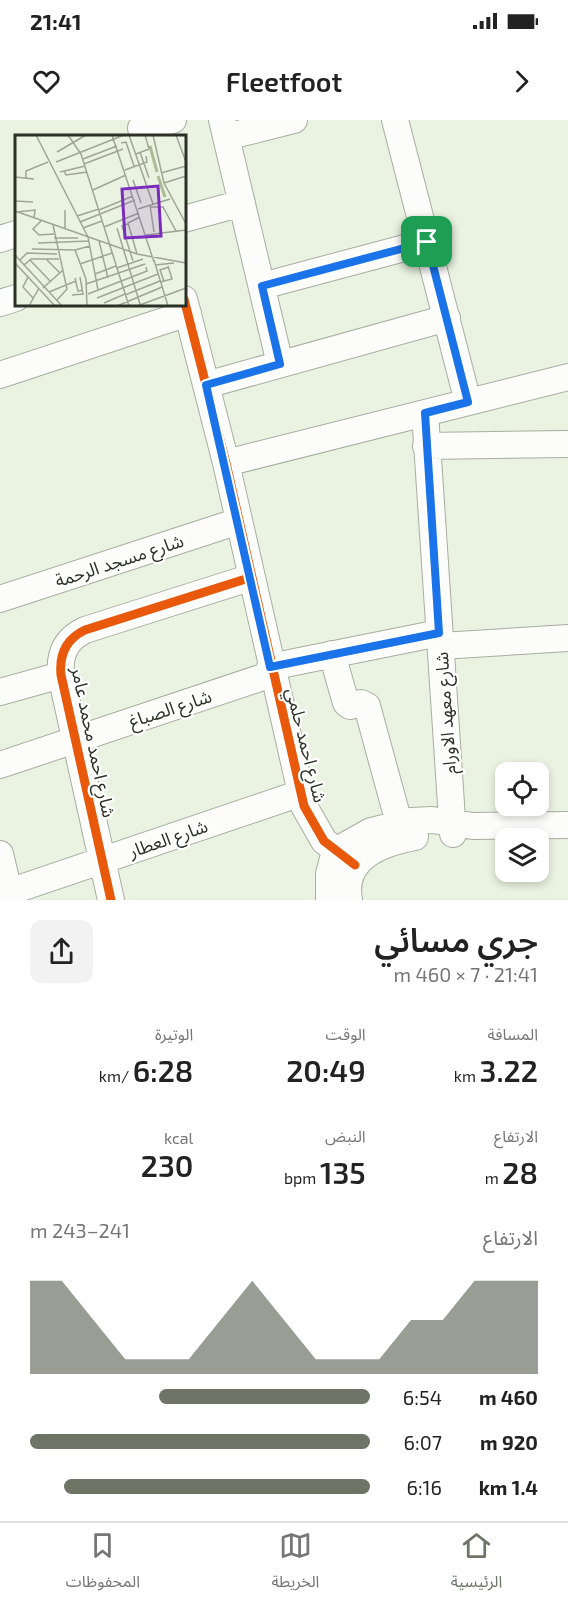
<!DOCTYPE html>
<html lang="ar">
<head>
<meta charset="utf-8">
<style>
  :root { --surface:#fff; --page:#f2f2f2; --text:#222; --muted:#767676; --line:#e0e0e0; --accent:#6e7567 }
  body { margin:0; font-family:"Exo 2","Noto Sans Arabic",sans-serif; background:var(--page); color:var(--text); direction:rtl; height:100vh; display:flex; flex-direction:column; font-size:22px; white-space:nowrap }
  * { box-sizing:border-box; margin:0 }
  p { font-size:20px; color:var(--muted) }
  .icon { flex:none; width:33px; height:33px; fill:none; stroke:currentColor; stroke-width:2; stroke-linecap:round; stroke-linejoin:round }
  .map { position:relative; height:780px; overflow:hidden; direction:ltr }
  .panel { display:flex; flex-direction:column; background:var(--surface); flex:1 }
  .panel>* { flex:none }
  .buttons { position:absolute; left:495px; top:642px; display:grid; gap:12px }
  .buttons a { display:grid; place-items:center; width:54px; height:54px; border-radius:12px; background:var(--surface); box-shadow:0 3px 9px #0003; font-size:30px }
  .pin { position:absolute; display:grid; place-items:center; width:51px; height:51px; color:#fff; margin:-26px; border-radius:12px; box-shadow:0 3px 9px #0006 }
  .round { display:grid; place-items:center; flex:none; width:63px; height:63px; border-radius:12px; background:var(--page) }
  .head { display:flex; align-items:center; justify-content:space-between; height:102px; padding:0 30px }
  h1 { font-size:33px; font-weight:600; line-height:45px }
  .metrics { display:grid; grid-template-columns:repeat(3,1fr); gap:9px; height:102px; padding:6px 30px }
  .metrics div { display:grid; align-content:center }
  .metrics b { font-size:30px; font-weight:600 }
  .metrics small { font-size:16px; font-weight:400 }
  .metrics p { font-size:16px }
  .chart { height:168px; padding:12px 30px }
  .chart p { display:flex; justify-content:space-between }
  .chart svg { width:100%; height:108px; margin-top:6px; fill:var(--accent); opacity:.7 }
  ul { padding:0 30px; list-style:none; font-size:20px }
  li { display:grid; grid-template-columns:96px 72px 1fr; align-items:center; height:45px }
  li i { height:15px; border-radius:8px; background:var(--accent) }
  .status { display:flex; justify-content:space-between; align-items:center; height:42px; padding:0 30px; background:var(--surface); direction:ltr }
  .status svg { height:16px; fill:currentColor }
  header { display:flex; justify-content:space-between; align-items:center; height:78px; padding:0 30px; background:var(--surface); font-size:27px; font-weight:600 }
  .dock { display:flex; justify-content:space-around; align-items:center; height:84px; border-top:2px solid var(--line); background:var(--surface); font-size:16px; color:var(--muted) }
  .dock a { display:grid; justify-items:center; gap:3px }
  .dock .current { color:var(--accent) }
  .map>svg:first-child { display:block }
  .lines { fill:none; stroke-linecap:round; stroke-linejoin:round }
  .minor-casing { stroke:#a7aea1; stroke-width:28 }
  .minor { stroke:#fcfdfa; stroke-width:26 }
  .cycleway-casing { stroke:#fff; stroke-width:13 }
  .cycleway { stroke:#e8590c; stroke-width:9 }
  .route-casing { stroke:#fff; stroke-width:12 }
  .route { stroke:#1a73e8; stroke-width:8 }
  .labels { text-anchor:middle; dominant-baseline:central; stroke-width:4.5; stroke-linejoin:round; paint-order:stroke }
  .street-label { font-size:18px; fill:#2b3126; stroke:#fff }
  .inset-river { fill:none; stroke:#a9bd95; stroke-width:3 }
  .inset-road { fill:none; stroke:#9ea596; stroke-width:1.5 }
  .view { fill:#7b2cbf; fill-opacity:0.15; stroke:#7b2cbf; stroke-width:3 }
  .inset-edge { fill:none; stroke:#2b3126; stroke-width:3 }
</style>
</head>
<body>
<div class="status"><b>21:41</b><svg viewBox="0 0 49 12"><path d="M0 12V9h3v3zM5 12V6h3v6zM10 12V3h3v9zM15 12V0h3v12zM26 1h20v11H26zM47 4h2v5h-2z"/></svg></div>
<header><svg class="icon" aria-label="forward" viewBox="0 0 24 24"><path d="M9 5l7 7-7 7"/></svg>Fleetfoot<svg class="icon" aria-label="heart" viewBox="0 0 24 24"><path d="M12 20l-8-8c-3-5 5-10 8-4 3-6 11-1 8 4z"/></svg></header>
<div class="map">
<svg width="568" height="780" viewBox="0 0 568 780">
  <rect width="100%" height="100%" fill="#eaf3e1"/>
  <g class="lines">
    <defs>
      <path id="minor" d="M 222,0 L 280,244
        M 395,0 L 468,282
        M 141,8 L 173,0
        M 226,17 L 294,0
        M 184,99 L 242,83
        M 0,119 L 16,114
        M 262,166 L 427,122
        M 184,179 L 226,343 L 304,686 L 324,721 L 355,745
        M 0,183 L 16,178
        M 0,255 L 188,193
        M 206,265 L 447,198
        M 425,293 L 453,714
        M 426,326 L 568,324
        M 226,343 L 568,257
        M 0,479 L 239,401
        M 441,526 L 568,518
        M 332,534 L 346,583 L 350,586 L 361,583 L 367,586 L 399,703
        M 270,547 L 439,513
        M 0,572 L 61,555
        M 0,645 L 272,554
        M 0,734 L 11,780
        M 0,775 L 301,673
        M 111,780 L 61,555 C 59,534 66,519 85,510 L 252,457
        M 329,780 L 329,754 L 335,731 L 371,711 L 411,701 L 432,700 L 473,706 L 568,705
        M 349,780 C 341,738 382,723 415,717"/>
    </defs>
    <use href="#minor" class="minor-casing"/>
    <use href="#minor" class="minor"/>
    <defs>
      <path id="cycleway" d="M 184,179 L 226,343 L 304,686 L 324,721 L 355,745
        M 111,780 L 61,555 C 59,534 66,519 85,510 L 252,457"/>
    </defs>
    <use href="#cycleway" class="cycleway-casing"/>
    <use href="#cycleway" class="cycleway"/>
  </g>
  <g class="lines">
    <defs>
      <path id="route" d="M 427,122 L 468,282 L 425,293 L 439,513 L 270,547 L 206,265 L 280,244 L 262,166 Z"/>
    </defs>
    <use href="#route" class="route-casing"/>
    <use href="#route" class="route"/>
  </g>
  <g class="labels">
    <g class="street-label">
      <text transform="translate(119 440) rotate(-18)">شارع مسجد الرحمة</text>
      <text transform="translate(170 588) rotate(-18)">شارع الصباغ</text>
      <text transform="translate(445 593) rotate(-94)">شارع معهد الاورام</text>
      <text transform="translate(94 622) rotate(78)">شارع احمد محمد عامر</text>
      <text transform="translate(307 625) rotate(76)">شارع احمد حلمي</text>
      <text transform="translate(168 718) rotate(-19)">شارع العطار</text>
    </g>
  </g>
  <g transform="translate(15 15)">
    <rect width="171" height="171" fill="#eaf3e1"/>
    <path class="inset-river" d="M 135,11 L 142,37M 143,41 L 150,62"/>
    <path class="inset-road" d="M 21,0 L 73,102 L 83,155M 53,0 L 66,19 L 114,171M 97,0 L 139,127M 114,0 L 138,69M 138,0 L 149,48 L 171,89M 161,0 L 171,27M 106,8 L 111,7 L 119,31M 42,17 L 71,0M 125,17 L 134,43M 121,19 L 134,14 L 130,0M 68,24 L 102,11M 41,27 L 109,0M 69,29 L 108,14M 110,35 L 132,27 L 131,21M 49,36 L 51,40 L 72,37M 45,37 L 70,31M 146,38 L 171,31M 0,42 L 19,44M 11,44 L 11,36 L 33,27M 118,45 L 126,68M 149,48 L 171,41M 78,55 L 111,40M 0,66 L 18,67M 135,70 L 139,97M 135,72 L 148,72 L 161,96M 123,74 L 155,64M 50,75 L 50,94M 84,75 L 118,61M 0,76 L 122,119 L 171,128M 2,77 L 20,75 L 19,83M 62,81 L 84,74M 26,86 L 18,94 L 24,100 L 39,99M 65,87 L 120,65M 113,89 L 107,91 L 118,126M 38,90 L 52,154 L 42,165M 89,92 L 124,78M 68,93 L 87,86M 102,93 L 125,169M 131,100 L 171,95M 39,103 L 63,103M 84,106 L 93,143M 23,108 L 74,106M 17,114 L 60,115 L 75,111M 60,115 L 71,144 L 72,171M 122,119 L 113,88 L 125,82M 0,120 L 47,171M 5,125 L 12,118 L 42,119M 15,125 L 36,147M 32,125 L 45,138M 139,125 L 153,171M 0,128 L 40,171M 65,129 L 97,118M 9,130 L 16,124 L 44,124M 140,130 L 159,128M 102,133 L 128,124M 80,139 L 101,131M 13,142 L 8,152 L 18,163M 60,143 L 63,156 L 68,155M 149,146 L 145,135 L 154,132M 145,147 L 157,144 L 153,131M 71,149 L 130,129M 28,153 L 48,135M 34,157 L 61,146M 73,159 L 132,136 L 131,132M 57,160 L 68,159 L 65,142M 110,160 L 145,146M 82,163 L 143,139M 89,168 L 110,159M 14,171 L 24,153M 102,171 L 147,152M 122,171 L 171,153"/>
    <path class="view" d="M 143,51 L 146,101 L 110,103 L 107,54 Z"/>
    <rect width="171" height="171" class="inset-edge"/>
  </g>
</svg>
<div class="buttons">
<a><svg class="icon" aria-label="locate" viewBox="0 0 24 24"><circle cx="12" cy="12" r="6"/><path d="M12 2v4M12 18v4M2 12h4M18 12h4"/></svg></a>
<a><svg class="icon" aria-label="layers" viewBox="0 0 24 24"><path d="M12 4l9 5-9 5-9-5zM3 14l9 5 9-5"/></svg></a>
</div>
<div class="pin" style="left:427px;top:122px;background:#1e9e55"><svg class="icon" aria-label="arrive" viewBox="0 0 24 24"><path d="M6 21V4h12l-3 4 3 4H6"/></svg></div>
</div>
<section class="panel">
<div class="head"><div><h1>جري مسائي</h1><p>21:41 · 7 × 460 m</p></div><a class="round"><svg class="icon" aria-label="share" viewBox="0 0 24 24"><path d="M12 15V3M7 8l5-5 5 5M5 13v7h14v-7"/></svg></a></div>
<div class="metrics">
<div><p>المسافة</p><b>3.22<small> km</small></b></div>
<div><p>الوقت</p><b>20:49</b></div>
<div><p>الوتيرة</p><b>6:28<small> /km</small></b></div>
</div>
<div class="metrics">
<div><p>الارتفاع</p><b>28<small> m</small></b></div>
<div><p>النبض</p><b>135<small> bpm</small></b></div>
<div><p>kcal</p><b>230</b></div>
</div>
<div class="chart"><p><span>الارتفاع</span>241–243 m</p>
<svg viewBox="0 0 160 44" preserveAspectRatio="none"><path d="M0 44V6L10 6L20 22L30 38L40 38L50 38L60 22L70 6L80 22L90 38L100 38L110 38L120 22L130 22L140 6L150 6L160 6V44z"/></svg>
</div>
<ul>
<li><b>460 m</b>6:54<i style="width:62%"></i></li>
<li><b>920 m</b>6:07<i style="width:100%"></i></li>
<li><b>1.4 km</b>6:16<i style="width:90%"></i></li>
</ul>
</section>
<nav class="dock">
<a class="current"><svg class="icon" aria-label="home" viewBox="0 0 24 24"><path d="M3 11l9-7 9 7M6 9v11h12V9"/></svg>الرئيسية</a>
<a><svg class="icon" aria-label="map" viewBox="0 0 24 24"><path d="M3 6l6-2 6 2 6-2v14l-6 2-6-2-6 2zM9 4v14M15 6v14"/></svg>الخريطة</a>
<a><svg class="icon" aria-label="saved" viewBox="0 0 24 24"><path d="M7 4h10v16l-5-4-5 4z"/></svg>المحفوظات</a>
</nav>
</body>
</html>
